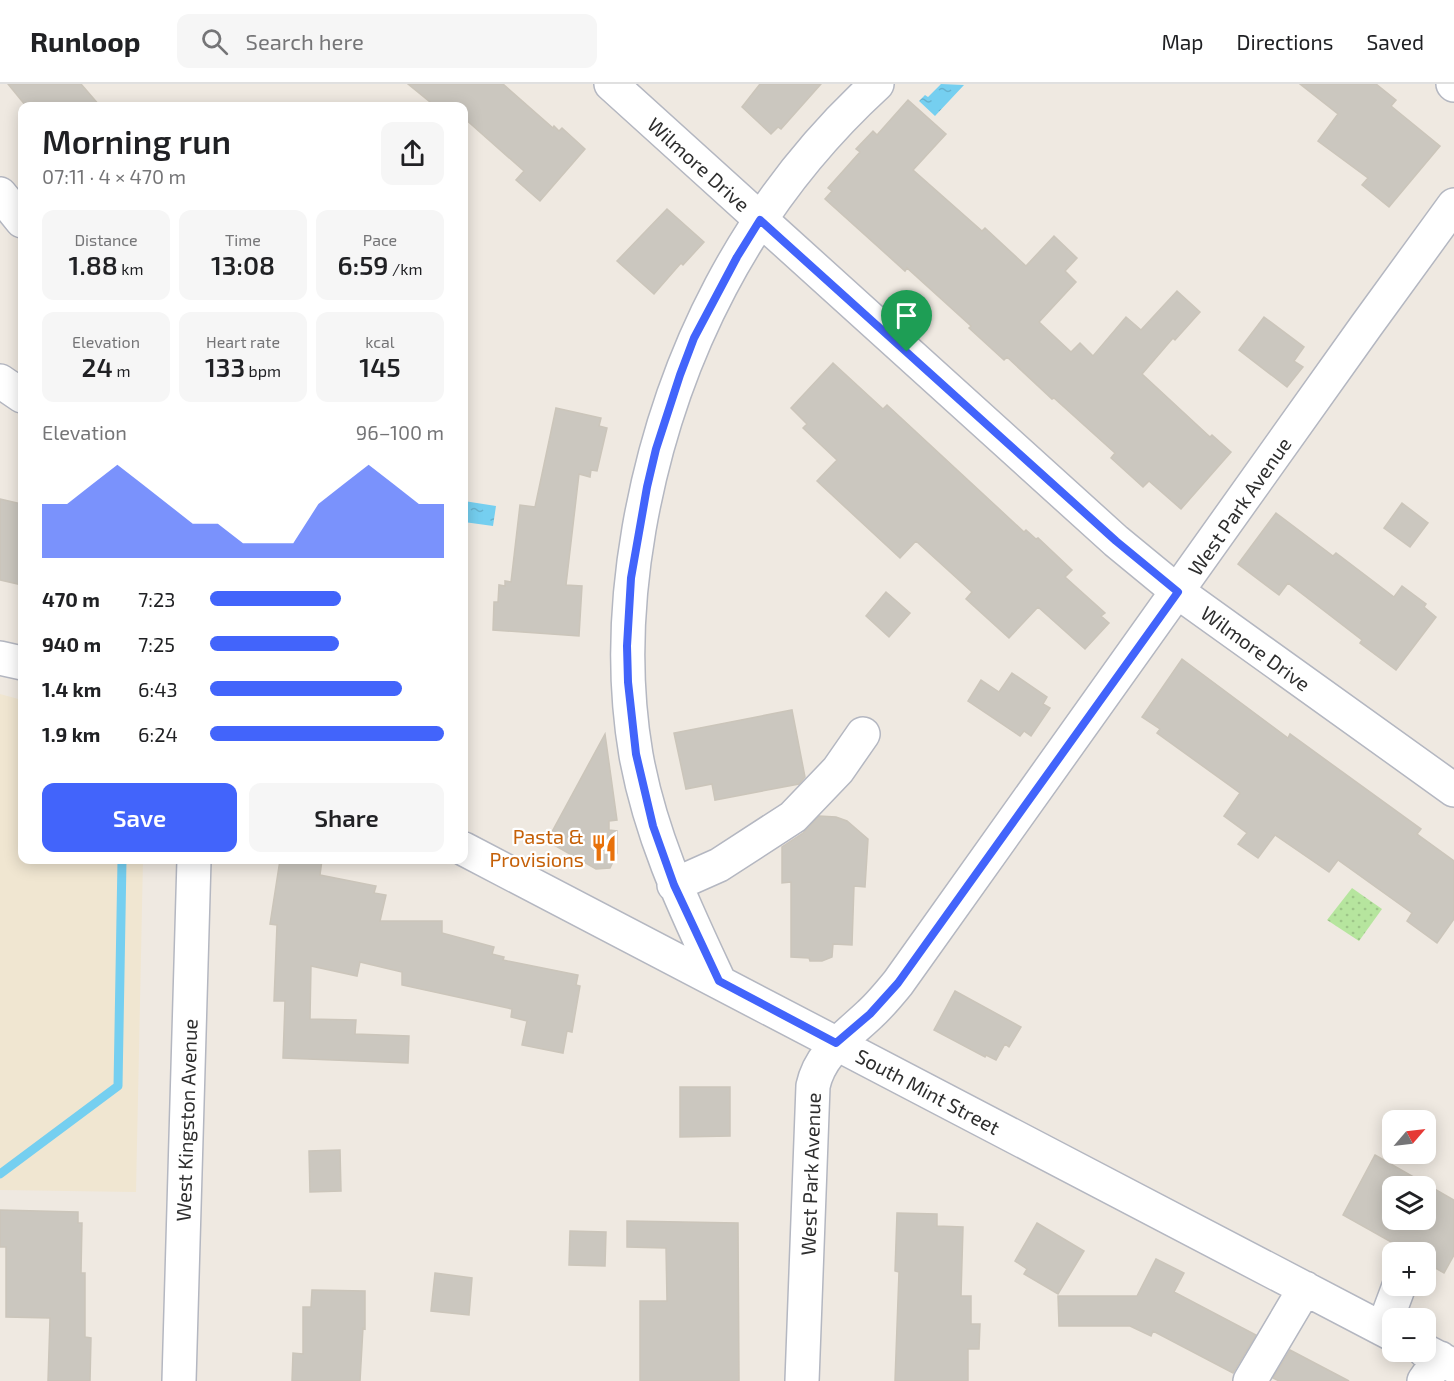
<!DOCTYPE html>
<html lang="en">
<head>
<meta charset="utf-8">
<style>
  :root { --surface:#fff; --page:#f6f6f6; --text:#202124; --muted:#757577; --line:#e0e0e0; --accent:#4264fb }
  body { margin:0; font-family:"Exo 2",sans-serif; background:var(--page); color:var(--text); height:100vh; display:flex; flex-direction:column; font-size:22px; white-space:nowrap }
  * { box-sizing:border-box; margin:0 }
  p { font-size:20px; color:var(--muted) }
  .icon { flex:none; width:33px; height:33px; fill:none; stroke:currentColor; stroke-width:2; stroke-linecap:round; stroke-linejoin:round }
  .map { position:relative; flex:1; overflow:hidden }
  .side { position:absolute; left:18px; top:18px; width:450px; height:762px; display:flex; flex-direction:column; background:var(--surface); border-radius:12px; box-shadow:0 3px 15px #0003 }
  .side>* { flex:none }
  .needle { width:39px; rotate:62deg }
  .controls { position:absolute; left:1382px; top:1026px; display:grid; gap:12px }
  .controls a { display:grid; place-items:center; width:54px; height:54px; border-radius:12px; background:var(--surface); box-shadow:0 3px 15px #0003; font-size:30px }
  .pin { position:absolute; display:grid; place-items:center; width:51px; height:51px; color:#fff; margin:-62px -26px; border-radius:50% 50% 50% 0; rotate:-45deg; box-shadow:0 0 6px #0007 }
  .pin .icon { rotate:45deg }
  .round { display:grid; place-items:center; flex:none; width:63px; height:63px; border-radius:12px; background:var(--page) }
  .summary { display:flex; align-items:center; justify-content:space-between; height:102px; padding:0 24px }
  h1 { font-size:33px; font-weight:600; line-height:45px }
  .stats { display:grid; grid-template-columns:repeat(3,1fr); gap:9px; height:102px; padding:6px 24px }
  .stats div { display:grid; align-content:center; border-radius:12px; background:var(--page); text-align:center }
  .stats b { font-size:26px; font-weight:600 }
  .stats small { font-size:16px; font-weight:400 }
  .stats p { font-size:16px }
  .chart { height:168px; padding:12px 24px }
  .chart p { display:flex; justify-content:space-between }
  .chart svg { width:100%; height:108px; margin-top:6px; fill:var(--accent); opacity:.7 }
  .button { display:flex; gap:12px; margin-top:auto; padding:12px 24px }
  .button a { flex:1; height:69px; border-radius:12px; background:var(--accent); color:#fff; font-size:24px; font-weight:600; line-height:69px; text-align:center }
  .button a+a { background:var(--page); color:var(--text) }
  ul { padding:0 24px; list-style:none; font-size:20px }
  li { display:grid; grid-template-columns:96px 72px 1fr; align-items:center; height:45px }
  li i { height:15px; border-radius:8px; background:var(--accent) }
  header { display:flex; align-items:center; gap:36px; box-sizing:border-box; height:84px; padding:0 30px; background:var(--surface); border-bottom:2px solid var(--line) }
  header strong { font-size:28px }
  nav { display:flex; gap:33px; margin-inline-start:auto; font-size:21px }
  .search { width:420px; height:54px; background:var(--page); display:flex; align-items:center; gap:15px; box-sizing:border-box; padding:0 21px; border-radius:12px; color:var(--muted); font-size:22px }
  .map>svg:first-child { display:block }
  .education { fill:#f0e6d1 }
  .green { fill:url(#green-dots) }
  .water { fill:url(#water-ripples) }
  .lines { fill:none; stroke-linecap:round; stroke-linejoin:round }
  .stream { stroke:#75cff0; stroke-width:9 }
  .building { fill:#cbc7bf; stroke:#cbc5ba; stroke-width:1.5; fill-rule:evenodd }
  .minor-casing { stroke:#b4b7c1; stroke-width:36 }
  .minor { stroke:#fff; stroke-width:33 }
  .route-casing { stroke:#fff; stroke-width:12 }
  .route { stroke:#4264fb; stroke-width:8 }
  .labels { text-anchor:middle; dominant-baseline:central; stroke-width:4.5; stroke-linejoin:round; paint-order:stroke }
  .street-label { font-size:20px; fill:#2e2e2e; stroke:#fff }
  .food-label { font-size:20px; fill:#c56008; stroke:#fff; text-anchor:end }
</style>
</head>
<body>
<header>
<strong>Runloop</strong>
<div class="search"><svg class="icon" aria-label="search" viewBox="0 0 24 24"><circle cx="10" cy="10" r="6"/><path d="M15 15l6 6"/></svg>Search here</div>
<nav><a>Map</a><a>Directions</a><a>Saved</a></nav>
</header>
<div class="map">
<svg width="1454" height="1297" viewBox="0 0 1454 1297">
  <defs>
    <pattern id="green-dots" width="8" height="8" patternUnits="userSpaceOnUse" patternTransform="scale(1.5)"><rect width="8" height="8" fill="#b6e59e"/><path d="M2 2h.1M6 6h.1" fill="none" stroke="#9dc588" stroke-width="1.8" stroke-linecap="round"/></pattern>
    <pattern id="water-ripples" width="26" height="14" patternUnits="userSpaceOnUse" patternTransform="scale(1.5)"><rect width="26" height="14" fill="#75cff0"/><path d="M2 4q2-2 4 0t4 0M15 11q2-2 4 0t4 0" fill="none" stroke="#66b2ce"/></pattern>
  </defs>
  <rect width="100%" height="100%" fill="#efe9e1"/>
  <path class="education" d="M 0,610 L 22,616 L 22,776 L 143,776 L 136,1108 L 0,1106 Z"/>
  <path class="green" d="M 1352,804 L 1382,825 L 1359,857 L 1327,836 Z"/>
  <path class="water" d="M 941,0 L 964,1 L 935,32 L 919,17 L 925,11 L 928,13 Z
    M 464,417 L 496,422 L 493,442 L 464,438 Z"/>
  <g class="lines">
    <path class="stream" d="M 0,1090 L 118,1002 L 122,776"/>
  </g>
  <path class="building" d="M 8,0 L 81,0 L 100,22 L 26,22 Z
    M 408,0 L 503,0 L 553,44 L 554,42 L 559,47 L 562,44 L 585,65 L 540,117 L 516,96 L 524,87 L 464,34 L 464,22 L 435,22 Z
    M 760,0 L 821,0 L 781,45 L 778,43 L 771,50 L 742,23 Z
    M 1300,0 L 1376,0 L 1396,16 L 1391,22 L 1440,62 L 1389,123 L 1362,101 L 1368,94 L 1318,57 L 1338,30 Z
    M 908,16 L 946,50 L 913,86 L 982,147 L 985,144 L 1026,182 L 1054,152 L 1077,174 L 1065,187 L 1076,198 L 1039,238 L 1071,268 L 1080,259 L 1093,272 L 1126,233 L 1141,246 L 1177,207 L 1200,228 L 1175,256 L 1173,254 L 1142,290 L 1210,353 L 1212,351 L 1231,368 L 1181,425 L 1149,397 L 1143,403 L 1111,374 L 1115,369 L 1054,314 L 1052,315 L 1007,273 L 1004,276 L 969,244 L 971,242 L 907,184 L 905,187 L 825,115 L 832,107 L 828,104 L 860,68 L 856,65 L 873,47 L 877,51 Z
    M 667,125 L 704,158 L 683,181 L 681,179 L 654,210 L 617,177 Z
    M 1264,233 L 1304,263 L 1294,277 L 1303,283 L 1287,303 L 1239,266 Z
    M 833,279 L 883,325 L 887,321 L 1024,448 L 1026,446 L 1036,455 L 1038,454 L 1072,486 L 1065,493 L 1105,529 L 1101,532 L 1109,539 L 1085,565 L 1038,523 L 1009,554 L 966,515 L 972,508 L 916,457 L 900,474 L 817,397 L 837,376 L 803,344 L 807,340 L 791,324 Z
    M 556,324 L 601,334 L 599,342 L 607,344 L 597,387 L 591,386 L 590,393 L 579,390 L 566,501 L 582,502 L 579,552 L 493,546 L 494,518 L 498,518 L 499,501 L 505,502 L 505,497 L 511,498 L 520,421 L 535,423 Z
    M 0,415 L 22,420 L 22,501 L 0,496 Z
    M 1402,419 L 1428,439 L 1410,463 L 1384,444 Z
    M 1276,429 L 1333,472 L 1336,469 L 1394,513 L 1402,502 L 1426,520 L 1424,523 L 1436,533 L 1396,586 L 1360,559 L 1362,556 L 1288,499 L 1279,511 L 1238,480 Z
    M 886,508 L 910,529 L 889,553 L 866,532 Z
    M 1182,575 L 1288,654 L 1290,650 L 1421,745 L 1417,750 L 1454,777 L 1454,835 L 1437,859 L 1407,837 L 1412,829 L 1338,776 L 1329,788 L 1275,751 L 1258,774 L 1238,760 L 1247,749 L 1224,732 L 1240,709 L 1157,649 L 1160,645 L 1142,633 Z
    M 1012,589 L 1047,613 L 1043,620 L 1050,624 L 1031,652 L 1024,647 L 1020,652 L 968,617 L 981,596 L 999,608 Z
    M 792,626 L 805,693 L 799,700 L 715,716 L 712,700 L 686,705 L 674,649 Z
    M 605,650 L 617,736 L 609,737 L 609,746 L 617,747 L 617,769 L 610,784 L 596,785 L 547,757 Z
    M 819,732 L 836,733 L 847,737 L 868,755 L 865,803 L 854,802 L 852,861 L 833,860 L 832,873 L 822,877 L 810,877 L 809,874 L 791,873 L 791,798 L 782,799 L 782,763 L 803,749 Z
    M 280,776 L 322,776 L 320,791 L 376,802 L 374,809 L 386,811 L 380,837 L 442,837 L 442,849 L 494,863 L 492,870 L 504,873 L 503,876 L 578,891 L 576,901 L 580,902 L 572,948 L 567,947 L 563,969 L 522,961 L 527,937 L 511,933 L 512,925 L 402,901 L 402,888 L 360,878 L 357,892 L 311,882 L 310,935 L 356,936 L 355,950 L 409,952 L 408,979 L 283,974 L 285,917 L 274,917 L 277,841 L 270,840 Z
    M 955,907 L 1021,943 L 1009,963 L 1005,960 L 996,976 L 986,971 L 985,973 L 934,946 Z
    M 680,1003 L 730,1003 L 730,1052 L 680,1053 Z
    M 340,1066 L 341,1107 L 310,1108 L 309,1067 Z
    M 1375,1071 L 1454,1116 L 1454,1171 L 1444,1189 L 1425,1178 L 1425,1168 L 1409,1168 L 1343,1131 ZM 1392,1102 L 1425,1102 L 1425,1136 L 1392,1136 Z
    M 0,1126 L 78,1128 L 78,1139 L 82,1139 L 81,1189 L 85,1189 L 85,1253 L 91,1254 L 90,1297 L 48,1297 L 50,1234 L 6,1233 L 6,1163 L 0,1163 Z
    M 897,1129 L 937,1130 L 937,1142 L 963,1143 L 961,1212 L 971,1212 L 971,1240 L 980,1240 L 979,1265 L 968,1265 L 968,1297 L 895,1297 L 899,1188 L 895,1187 Z
    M 627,1137 L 738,1139 L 739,1297 L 640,1297 L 640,1217 L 667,1217 L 666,1164 L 627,1163 Z
    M 1037,1139 L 1084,1167 L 1058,1210 L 1024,1190 L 1027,1185 L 1015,1177 Z
    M 570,1147 L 606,1148 L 605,1182 L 569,1181 Z
    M 1156,1175 L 1184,1189 L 1174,1208 L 1256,1251 L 1233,1289 L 1153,1247 L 1151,1252 L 1130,1242 L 1059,1242 L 1058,1212 L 1137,1212 Z
    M 435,1189 L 472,1194 L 469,1231 L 431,1227 Z
    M 312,1206 L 365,1207 L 365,1245 L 363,1244 L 360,1297 L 292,1297 L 293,1269 L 303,1270 L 303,1223 L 311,1223 Z
    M 1290,1266 L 1349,1297 L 1279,1297 L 1273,1294 Z"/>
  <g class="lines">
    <defs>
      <path id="minor" d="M 611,0 L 1116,457 L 1178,508 L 1454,706
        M 1453,0 L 1454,1
        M 0,110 L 22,137
        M 0,297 L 22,312
        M 0,574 L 22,579
        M 464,765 L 1392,1250
        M 674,801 L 719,781 L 793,733 L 838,686 L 863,650
        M 719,897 C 684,822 651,754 636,671 C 623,595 626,520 639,445 C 669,273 748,118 877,0
        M 1383,1245 L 1399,1202
        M 1425,1267 L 1454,1282
        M 179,1297 L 194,776
        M 802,1297 L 813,1002 C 820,969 847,952 870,930 C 880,921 889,910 898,899 L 1366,242 L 1454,121
        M 1250,1297 L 1305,1204
        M 1424,1297 L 1440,1274"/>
    </defs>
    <use href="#minor" class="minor-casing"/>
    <use href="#minor" class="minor"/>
  </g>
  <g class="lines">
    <defs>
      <path id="route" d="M 760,136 L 1116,457 L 1178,508 L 898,899 L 870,930 L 836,959 L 719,897 L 674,801 L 653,742 L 636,670 L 628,598 L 627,562 L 631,494 L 647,403 L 656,365 L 680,291 L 694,254 L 737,173 Z"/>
    </defs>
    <use href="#route" class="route-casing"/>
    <use href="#route" class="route"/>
  </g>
  <defs>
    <symbol id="restaurant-bare" viewBox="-9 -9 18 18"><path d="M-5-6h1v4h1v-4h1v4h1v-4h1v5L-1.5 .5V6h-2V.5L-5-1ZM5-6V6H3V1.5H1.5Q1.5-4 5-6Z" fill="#e8710a" stroke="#fff" stroke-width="2.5" paint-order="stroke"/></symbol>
  </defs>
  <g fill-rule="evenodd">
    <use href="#restaurant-bare" x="585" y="745" width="38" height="38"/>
  </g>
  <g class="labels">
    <g class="street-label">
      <text transform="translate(699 80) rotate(42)">Wilmore Drive</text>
      <text transform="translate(1239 422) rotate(-55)">West Park Avenue</text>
      <text transform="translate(1256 564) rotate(36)">Wilmore Drive</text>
      <text transform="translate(928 1007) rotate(28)">South Mint Street</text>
      <text transform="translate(186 1036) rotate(-88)">West Kingston Avenue</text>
      <text transform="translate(810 1090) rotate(-88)">West Park Avenue</text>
    </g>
    <g class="food-label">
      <text x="584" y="752">Pasta &amp;<tspan x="584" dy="23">Provisions</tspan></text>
    </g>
  </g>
</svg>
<div class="controls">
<a><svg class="needle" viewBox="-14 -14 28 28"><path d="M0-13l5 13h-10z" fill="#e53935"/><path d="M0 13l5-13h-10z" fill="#757577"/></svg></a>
<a><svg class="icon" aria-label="layers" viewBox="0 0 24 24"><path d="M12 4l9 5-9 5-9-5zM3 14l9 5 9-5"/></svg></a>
<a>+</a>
<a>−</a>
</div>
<div class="pin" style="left:907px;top:268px;background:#1e9e55"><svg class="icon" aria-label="arrive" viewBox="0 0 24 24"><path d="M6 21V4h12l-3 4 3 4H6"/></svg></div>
<section class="side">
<div class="summary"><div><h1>Morning run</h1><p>07:11 · 4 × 470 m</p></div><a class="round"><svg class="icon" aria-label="share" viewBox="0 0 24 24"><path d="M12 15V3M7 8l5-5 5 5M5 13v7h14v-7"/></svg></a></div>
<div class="stats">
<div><p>Distance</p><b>1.88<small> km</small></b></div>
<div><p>Time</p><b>13:08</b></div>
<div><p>Pace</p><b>6:59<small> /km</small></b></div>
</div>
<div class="stats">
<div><p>Elevation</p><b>24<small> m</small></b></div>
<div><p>Heart rate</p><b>133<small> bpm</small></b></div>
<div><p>kcal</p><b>145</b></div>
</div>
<div class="chart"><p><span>Elevation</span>96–100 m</p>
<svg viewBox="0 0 160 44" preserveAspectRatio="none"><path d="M0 44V22L10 22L20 14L30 6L40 14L50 22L60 30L70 30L80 38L90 38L100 38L110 22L120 14L130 6L140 14L150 22L160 22V44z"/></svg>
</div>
<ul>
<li><b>470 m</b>7:23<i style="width:56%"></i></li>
<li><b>940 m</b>7:25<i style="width:55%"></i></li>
<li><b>1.4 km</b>6:43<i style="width:82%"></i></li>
<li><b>1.9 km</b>6:24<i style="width:100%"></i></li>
</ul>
<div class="button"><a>Save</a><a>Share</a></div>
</section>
</div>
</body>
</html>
